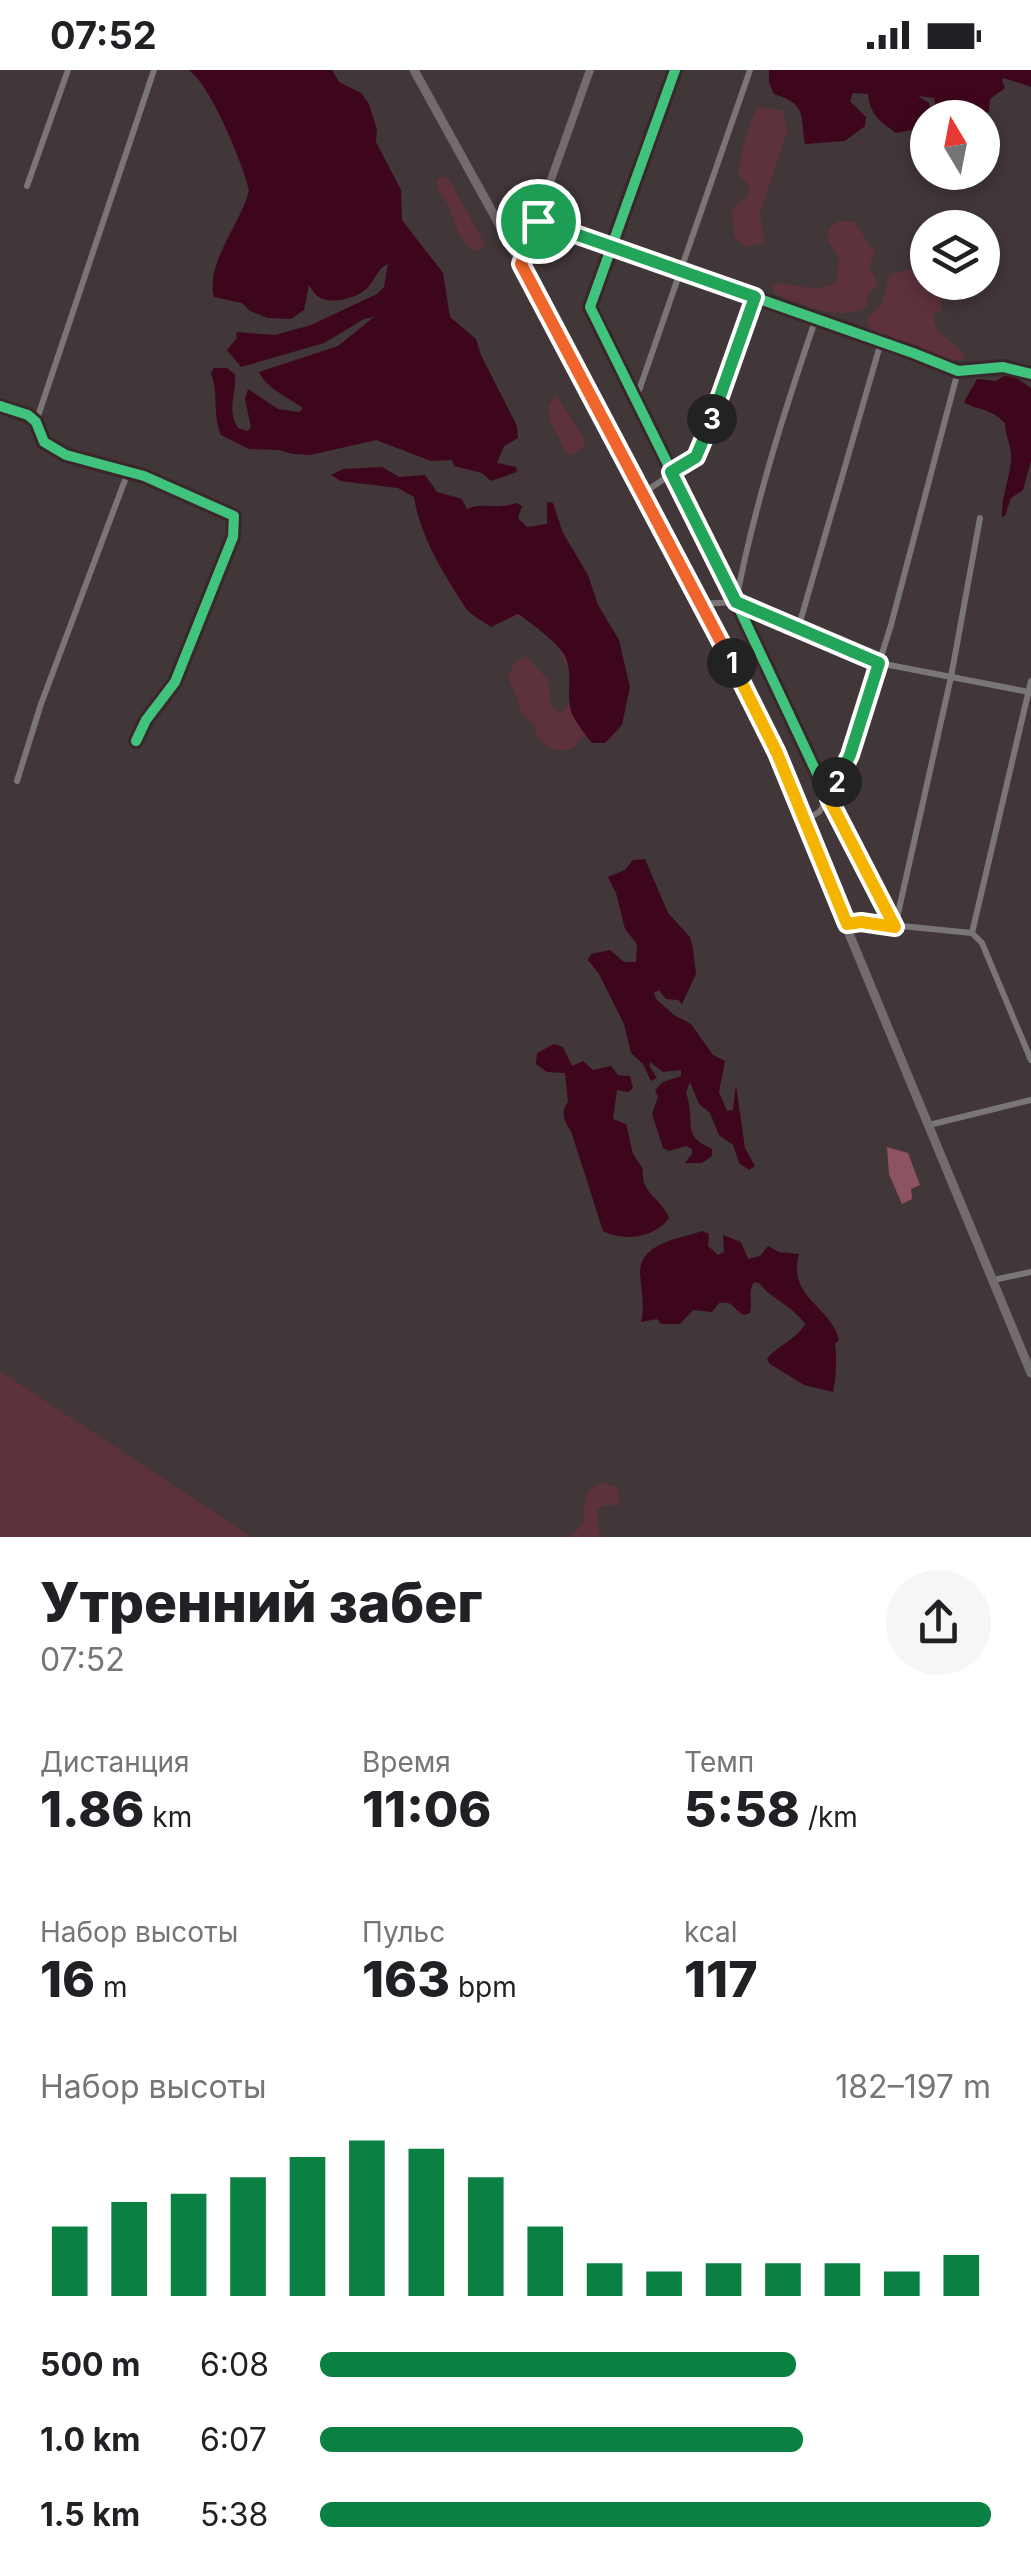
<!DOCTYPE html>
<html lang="ru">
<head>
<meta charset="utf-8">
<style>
  :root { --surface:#fff; --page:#f6f6f6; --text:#202124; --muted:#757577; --accent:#0b8043 }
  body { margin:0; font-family:Inter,sans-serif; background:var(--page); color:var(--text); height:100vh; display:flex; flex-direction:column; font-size:38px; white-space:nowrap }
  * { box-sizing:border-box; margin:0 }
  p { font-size:32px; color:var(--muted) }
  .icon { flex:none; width:55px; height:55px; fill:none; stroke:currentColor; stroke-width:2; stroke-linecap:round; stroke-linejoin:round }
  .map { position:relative; height:1467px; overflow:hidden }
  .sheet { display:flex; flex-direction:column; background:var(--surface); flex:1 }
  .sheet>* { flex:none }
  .needle { width:65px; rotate:350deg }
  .buttons { position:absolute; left:910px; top:30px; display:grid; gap:20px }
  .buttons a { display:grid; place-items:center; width:90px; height:90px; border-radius:50%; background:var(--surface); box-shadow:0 5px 15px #0003; font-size:50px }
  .pin { position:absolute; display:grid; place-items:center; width:85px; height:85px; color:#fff; margin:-42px; border:5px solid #fff; border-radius:50%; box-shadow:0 2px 10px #0007 }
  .km { position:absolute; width:50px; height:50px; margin:-25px; border-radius:50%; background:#222; color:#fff; font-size:28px; line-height:50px; text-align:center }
  .round { display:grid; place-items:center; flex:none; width:105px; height:105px; border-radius:52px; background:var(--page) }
  .head { display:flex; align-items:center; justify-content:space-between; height:170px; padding:0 40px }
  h1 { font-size:55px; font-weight:800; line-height:75px }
  .figures { display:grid; grid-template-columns:repeat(3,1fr); gap:15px; height:170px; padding:10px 40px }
  .figures div { display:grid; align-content:center }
  .figures b { font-size:50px; font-weight:800 }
  .figures small { font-size:28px; font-weight:400 }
  .figures p { font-size:28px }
  .chart { height:280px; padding:20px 40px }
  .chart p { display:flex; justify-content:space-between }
  .chart svg { width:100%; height:180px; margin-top:10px; stroke:var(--accent); stroke-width:6 }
  ul { padding:0 40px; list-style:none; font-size:32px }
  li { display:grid; grid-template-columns:160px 120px 1fr; align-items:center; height:75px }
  li i { height:25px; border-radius:12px; background:var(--accent) }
  .status { display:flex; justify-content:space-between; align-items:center; height:70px; padding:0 50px; background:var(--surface); direction:ltr }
  .status svg { height:28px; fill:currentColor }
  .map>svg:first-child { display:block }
  .green { fill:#5d323d }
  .forest { fill:#8e5362 }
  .water { fill:#3d061c }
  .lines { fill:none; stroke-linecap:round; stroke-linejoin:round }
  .street { stroke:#7a7576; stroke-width:6 }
  .secondary { stroke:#746d6f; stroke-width:8 }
  .primary { stroke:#736c6e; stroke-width:9 }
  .cycleway-casing { stroke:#3a272b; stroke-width:16 }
  .cycleway { stroke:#40c37c; stroke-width:10 }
  .split-1-casing { stroke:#fff; stroke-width:20 }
  .split-2-casing { stroke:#fff; stroke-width:20 }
  .split-3-casing { stroke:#fff; stroke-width:20 }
  .split-4-casing { stroke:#fff; stroke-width:20 }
  .split-1 { stroke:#f0652b; stroke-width:12 }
  .split-2 { stroke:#f5b400; stroke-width:12 }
  .split-3 { stroke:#22a559; stroke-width:12 }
  .split-4 { stroke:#22a559; stroke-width:12 }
</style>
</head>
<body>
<div class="status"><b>07:52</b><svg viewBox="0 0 49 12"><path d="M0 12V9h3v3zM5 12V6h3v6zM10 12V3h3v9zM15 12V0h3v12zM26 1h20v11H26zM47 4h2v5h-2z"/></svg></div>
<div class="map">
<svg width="1031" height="1467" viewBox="0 0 1031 1467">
  <rect width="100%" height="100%" fill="#413638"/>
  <path class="green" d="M 758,37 L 782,40 L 788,59 L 760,144 L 765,173 L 745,177 L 734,166 L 732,138 L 747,127 L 750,116 L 739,106 C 740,84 747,55 758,37 Z
    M 442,107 L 448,108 L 485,174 L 477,182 C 456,171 456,152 447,133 C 442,123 437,122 437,111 Z
    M 854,151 L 875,183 L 869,196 L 878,214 L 868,223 L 867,236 C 839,253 803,234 775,224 L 772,217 L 777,213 L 818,219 L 837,212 L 839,188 L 828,171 L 829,158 L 839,151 Z
    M 910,199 L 927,201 L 928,212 L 958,213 L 952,225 L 941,229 L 941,241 L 935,243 L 933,248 L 938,261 L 965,284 L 964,290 L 946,291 L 919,278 L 882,268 L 872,262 L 866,251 L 883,231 L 889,205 Z
    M 557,325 L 584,369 L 585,376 L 571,385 L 565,382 C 559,361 536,344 557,325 Z
    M 530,489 L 598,661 C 593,663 587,664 582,668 C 575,673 579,676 570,679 C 552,684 535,671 535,655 L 521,643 C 520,625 508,615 508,604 L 513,600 L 511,595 L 526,585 L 548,610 L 551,637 L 562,643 C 588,607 563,603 558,572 L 523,547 L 506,548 Z
    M 0,1301 L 252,1467 L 0,1467 Z
    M 603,1412 L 616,1417 L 620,1429 L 617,1435 L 604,1435 L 597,1441 L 600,1467 L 570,1467 L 584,1453 L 583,1439 L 589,1420 Z"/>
  <path class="forest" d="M 887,1077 L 908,1083 L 920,1115 L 911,1119 L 912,1129 L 902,1134 L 889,1104 Z"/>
  <path class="water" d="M 188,0 L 332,0 L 339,12 L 361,23 L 369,34 L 377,59 L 376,72 L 401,120 L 402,150 L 443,203 L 450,247 L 476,269 L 481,285 L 517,356 L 518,368 L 504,376 L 497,393 L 516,397 L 517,402 L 491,411 L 482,403 L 454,396 L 452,390 L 431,391 L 376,370 L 310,385 L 293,384 L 279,380 L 249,379 L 221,365 C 212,344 219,324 211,303 L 214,298 L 227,298 L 235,304 C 237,323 226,339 238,358 L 248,361 L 251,357 L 245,329 L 248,319 L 278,339 L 299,342 L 303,338 C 288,327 267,319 259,302 L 338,276 L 374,247 L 364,249 L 324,273 L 241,297 L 227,280 L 237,268 L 236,262 L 275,265 L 311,255 L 377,224 L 384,217 L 388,194 C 377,199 376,209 367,218 C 359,228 330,235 319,227 C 314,224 312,219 309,215 L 304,240 L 291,249 L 268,248 L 250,241 L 242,233 L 214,227 C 205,193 243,150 249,120 C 243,94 209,11 188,0 Z
    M 769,0 L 1031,0 L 1031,17 L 1004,8 L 1002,10 L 1005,18 L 990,29 L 989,42 L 973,45 L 967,30 L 955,47 L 936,39 L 934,28 L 918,26 L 929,33 L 930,39 L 916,59 L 896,63 C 880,51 870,45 868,24 L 853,23 L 850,31 L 866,47 L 865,56 L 845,71 L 805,74 C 800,47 808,34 774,24 L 769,13 Z
    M 1009,303 L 1031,318 L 1031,391 L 1023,420 L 1011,428 L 1005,446 L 1002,447 C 1001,427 1009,411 1011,391 C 1012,375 1005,366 1005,353 C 988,336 976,341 964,332 L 977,309 L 996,311 Z
    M 382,397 L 399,407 L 425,405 L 437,422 L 462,429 L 467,439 C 485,432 498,440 516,433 L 522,436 L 518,448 L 527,457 L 547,454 L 547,432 L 553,433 L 563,463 L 588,505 L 598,535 L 619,570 L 630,617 L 622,655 L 605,673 L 592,673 C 587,667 573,649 571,641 C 565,621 576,599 561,580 C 553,570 529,551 518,544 L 491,557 C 483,551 470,545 465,537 C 444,504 420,467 414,427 L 398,418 L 341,411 L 331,405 L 343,399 Z
    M 645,789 L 668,843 L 690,867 L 693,879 L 696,904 L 682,934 L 678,930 L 666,929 L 659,920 L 654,923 L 656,929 L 674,945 L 691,954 L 713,985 L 725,991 L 719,1022 L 727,1041 L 733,1040 L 736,1015 L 745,1078 L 755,1096 L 749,1100 L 739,1093 L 733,1075 L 719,1065 L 710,1043 L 699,1034 L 690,1012 L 686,1023 C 697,1053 679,1064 712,1079 L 712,1086 L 702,1093 L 685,1093 L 692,1084 L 692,1079 L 686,1076 L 669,1081 L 663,1078 L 652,1044 L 658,1027 L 655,1020 L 663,1012 L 681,1006 L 681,1000 L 663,1002 L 650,992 L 650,997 L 657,1008 L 651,1011 L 643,994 L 631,983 L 624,954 L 599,904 L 588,890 L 591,884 L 610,880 L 624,892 L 636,892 L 637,874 L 625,859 L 616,823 L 608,807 L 625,800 L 633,790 Z
    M 554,974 L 563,977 L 572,996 L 583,991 L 593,1000 L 611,996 L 618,1005 L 630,1006 L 633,1018 L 628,1022 L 617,1020 L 613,1049 L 626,1054 L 633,1084 L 643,1099 C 640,1124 661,1127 669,1148 C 655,1168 624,1172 603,1161 L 571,1061 C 564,1051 560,1042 568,1032 L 565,1003 L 547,1002 L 536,994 L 537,983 Z
    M 702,1161 L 709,1164 L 708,1176 L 718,1185 L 724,1182 L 723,1165 L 741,1172 L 748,1189 L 760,1186 L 768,1176 L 779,1182 L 799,1184 C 787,1228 832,1237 839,1270 L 835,1274 C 837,1287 836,1310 833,1322 L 804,1315 L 770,1294 L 767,1289 C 778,1275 797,1269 805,1254 C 792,1235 772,1230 759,1213 L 754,1212 C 747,1223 753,1232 750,1243 L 744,1245 C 733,1240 734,1230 719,1233 L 712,1242 L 693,1240 L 680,1254 L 661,1254 L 657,1249 L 641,1252 C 645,1235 641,1220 640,1203 C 640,1172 680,1169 702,1161 Z"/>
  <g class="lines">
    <path class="street" d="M 675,0 L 590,237 L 736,532 L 829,729 L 895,857
      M 27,116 L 68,0
      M 538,151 L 913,283 L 958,301 L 1003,297 L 1031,304
      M 635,332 L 750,0
      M 0,336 L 28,345 L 36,352 L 44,372 L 66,385 L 144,406 L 234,446 L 233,467 L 175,612 L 146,650 L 136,671
      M 36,352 L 154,0
      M 642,424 L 696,387 L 700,381 L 755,227
      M 736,531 C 755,433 784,342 816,248
      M 700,534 L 736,532 L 879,593 L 1029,622
      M 798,559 L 881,272
      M 1031,611 L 972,863 L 982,873 L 1031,990
      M 17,711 L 41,634 L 128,402
      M 804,751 L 819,742 L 829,729 L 850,685 L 891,555 L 958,301
      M 847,854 L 861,852 L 972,863
      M 895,857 L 951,607 L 980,448
      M 929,1055 L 1031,1030
      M 993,1210 L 1031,1202"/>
    <path class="secondary" d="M 521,194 L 590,0"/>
    <path class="primary" d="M 414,0 L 521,194 L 759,646 L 1031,1303"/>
    <defs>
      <path id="cycleway" d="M 675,0 L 590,237 L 736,532 L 829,729 L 895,857
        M 538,151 L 913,283 L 958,301 L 1003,297 L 1031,304
        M 0,336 L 28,345 L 36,352 L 44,372 L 66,385 L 144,406 L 234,446 L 233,467 L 175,612 L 146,650 L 136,671"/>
    </defs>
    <use href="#cycleway" class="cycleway-casing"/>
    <use href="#cycleway" class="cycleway"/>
  </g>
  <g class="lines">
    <defs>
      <path id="split-1" d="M 538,151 L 521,194 L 732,593"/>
      <path id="split-2" d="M 732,593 L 777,683 L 847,854 L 861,852 L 895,857 L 829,729 L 837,712"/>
      <path id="split-3" d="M 712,349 L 696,387 L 671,402 L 736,532 L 879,593 L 850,685 L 837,712"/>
      <path id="split-4" d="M 538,151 L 755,227 L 712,349"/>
    </defs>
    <use href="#split-1" class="split-1-casing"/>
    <use href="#split-2" class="split-2-casing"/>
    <use href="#split-3" class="split-3-casing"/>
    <use href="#split-4" class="split-4-casing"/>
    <use href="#split-1" class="split-1"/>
    <use href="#split-2" class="split-2"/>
    <use href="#split-3" class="split-3"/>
    <use href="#split-4" class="split-4"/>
  </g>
</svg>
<div class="buttons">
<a><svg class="needle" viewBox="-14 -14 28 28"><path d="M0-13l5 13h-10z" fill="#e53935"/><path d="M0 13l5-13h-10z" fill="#757577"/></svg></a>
<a><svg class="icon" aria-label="layers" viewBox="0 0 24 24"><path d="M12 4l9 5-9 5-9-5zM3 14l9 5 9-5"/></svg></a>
</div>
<div class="pin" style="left:538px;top:151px;background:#1e9e55"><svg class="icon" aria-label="arrive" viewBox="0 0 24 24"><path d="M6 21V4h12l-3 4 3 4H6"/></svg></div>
<b class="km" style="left:732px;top:593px">1</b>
<b class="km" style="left:837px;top:712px">2</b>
<b class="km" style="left:712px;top:349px">3</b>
</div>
<section class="sheet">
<div class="head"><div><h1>Утренний забег</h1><p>07:52</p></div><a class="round"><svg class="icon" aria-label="share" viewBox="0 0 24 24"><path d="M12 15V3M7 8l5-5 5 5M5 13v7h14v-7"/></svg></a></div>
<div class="figures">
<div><p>Дистанция</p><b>1.86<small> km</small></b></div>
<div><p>Время</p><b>11:06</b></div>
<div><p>Темп</p><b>5:58<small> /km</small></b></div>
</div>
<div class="figures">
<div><p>Набор высоты</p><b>16<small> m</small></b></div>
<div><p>Пульс</p><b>163<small> bpm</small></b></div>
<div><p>kcal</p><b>117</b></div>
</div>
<div class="chart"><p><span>Набор высоты</span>182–197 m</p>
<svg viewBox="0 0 160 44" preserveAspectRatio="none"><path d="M5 44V27M15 44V21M25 44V19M35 44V15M45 44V10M55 44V6M65 44V8M75 44V15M85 44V27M95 44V36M105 44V38M115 44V36M125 44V36M135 44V36M145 44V38M155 44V34"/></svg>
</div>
<ul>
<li><b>500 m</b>6:08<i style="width:71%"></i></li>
<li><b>1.0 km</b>6:07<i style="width:72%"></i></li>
<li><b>1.5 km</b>5:38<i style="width:100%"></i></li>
</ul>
</section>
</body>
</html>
